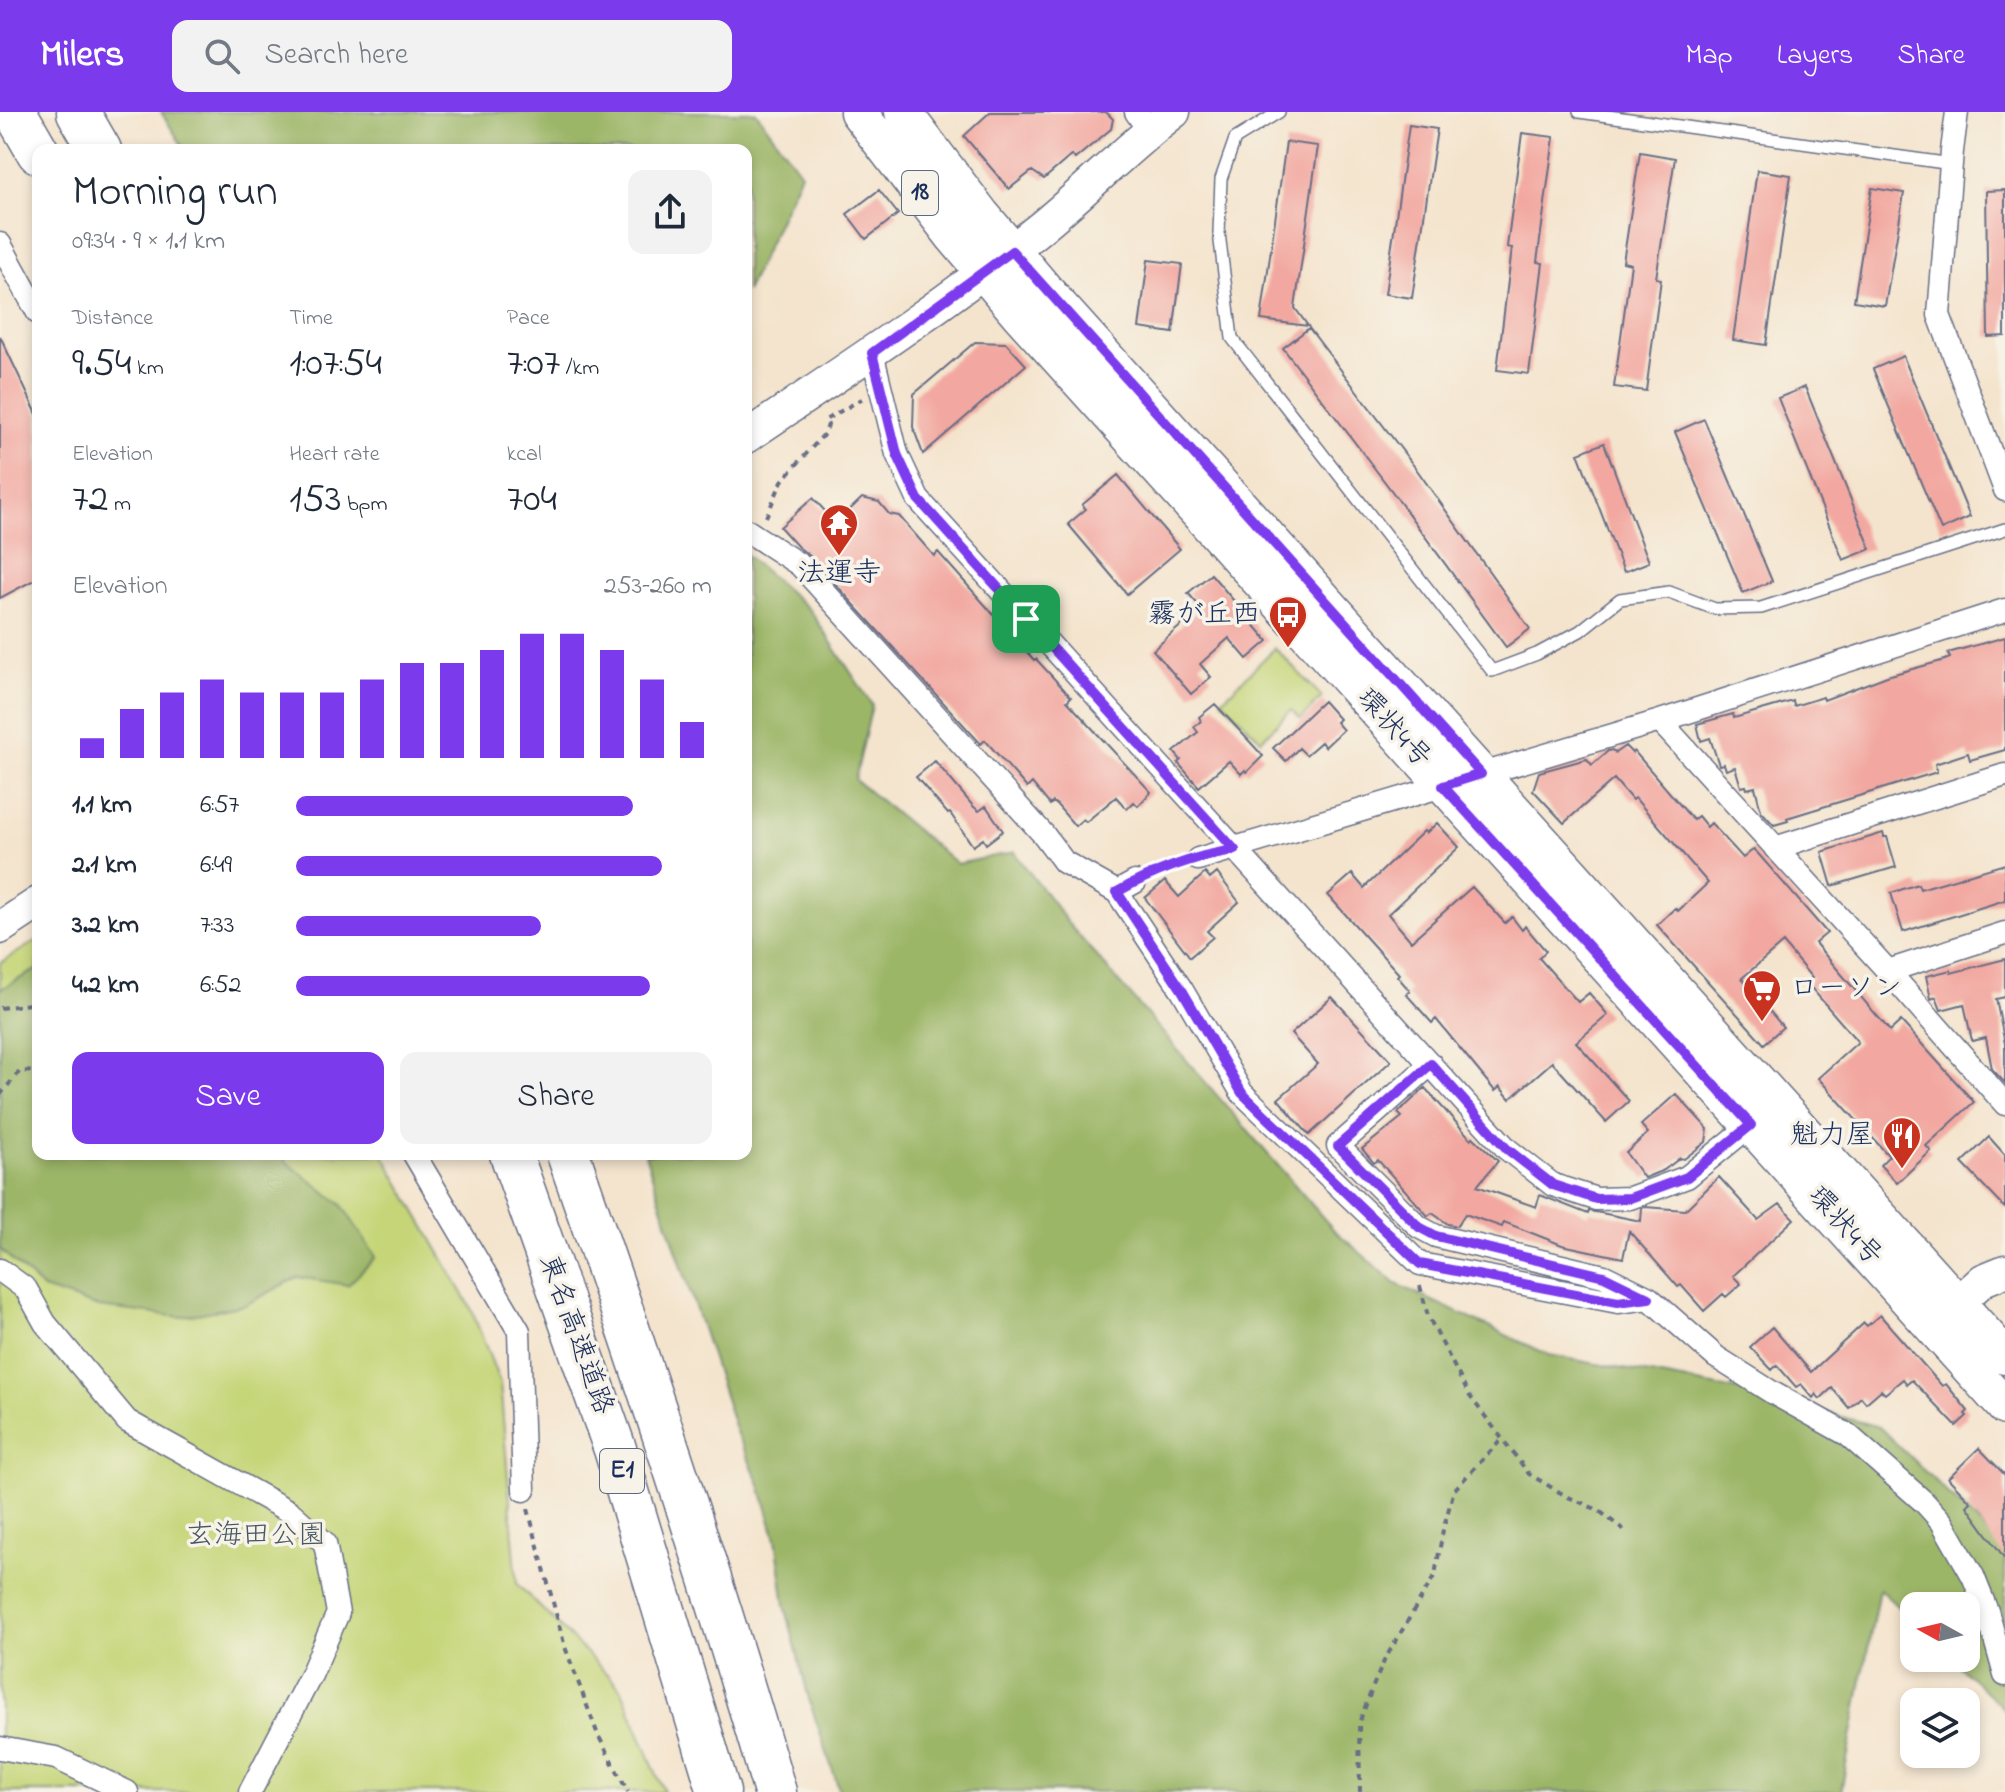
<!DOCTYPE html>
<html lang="en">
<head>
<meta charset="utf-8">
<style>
  :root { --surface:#fff; --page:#f2f2f3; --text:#1f2937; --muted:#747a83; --accent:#7c3aed }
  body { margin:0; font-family:"Indie Flower","Klee One",sans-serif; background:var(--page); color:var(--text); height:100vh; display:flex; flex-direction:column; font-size:30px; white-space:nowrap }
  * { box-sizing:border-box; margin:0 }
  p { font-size:26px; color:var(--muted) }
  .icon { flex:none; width:44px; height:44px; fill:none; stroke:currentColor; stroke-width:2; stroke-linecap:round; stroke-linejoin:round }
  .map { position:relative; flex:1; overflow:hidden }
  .drawer { position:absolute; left:32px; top:32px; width:720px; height:1016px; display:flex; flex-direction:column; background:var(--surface); border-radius:16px; box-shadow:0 4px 12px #0003 }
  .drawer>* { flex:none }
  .needle { width:52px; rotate:278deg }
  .fabs { position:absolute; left:1900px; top:1480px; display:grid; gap:16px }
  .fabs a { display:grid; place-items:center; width:80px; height:80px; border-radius:16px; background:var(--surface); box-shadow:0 4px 12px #0003; font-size:40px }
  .pin { position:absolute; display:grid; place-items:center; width:68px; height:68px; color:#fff; margin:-34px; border-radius:16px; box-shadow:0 4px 12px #0006 }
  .round { display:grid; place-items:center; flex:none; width:84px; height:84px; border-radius:16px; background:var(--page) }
  .headline { display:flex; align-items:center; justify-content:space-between; height:136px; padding:0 40px }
  h1 { font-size:44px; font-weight:600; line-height:60px }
  .stats { display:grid; grid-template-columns:repeat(3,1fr); gap:12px; height:136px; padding:8px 40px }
  .stats div { display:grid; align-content:center }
  .stats b { font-size:40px; font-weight:600 }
  .stats small { font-size:22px; font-weight:400 }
  .stats p { font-size:22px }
  .chart { height:224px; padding:16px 40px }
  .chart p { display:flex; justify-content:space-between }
  .chart svg { width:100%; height:144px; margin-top:8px; stroke:var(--accent); stroke-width:6 }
  .cta { display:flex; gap:16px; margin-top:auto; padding:16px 40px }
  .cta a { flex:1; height:92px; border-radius:16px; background:var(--accent); color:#fff; font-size:32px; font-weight:600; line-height:92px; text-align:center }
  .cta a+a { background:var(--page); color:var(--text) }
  ul { padding:0 40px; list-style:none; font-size:26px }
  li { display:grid; grid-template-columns:128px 96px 1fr; align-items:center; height:60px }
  li i { height:20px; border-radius:10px; background:var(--accent) }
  header { display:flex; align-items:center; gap:48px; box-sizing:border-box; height:112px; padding:0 40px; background:var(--accent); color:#fff }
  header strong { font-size:38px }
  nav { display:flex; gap:44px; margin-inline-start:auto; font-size:28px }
  .search { width:560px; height:72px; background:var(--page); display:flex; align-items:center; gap:20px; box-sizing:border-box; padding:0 28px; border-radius:16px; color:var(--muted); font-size:30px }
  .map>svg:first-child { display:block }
  .green { fill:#c5d577; stroke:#70826a; stroke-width:2 }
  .forest { fill:#9cb668; stroke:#5c7263; stroke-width:2 }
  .building { fill:#f2a8a0 }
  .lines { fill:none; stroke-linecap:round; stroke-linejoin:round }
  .lane-casing { stroke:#676e85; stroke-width:14 }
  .street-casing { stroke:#676e85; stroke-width:25 }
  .secondary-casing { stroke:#676e85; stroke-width:35 }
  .primary-casing { stroke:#676e85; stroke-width:39 }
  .highway-casing { stroke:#676e85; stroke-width:45 }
  .path { stroke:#676e85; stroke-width:4; stroke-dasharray:6 6; stroke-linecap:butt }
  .lane { stroke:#fff; stroke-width:11 }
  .street { stroke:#fff; stroke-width:22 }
  .secondary { stroke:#fff; stroke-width:32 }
  .primary { stroke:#fff; stroke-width:36 }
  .highway { stroke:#fff; stroke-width:42 }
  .route-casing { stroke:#fff; stroke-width:16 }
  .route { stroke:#7c3aed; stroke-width:10 }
  .labels { text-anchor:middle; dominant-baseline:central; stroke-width:7; stroke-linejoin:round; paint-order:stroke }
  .shield { fill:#f7f3e8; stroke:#5d6a87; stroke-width:2 }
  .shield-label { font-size:26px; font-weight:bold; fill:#1b2f5e }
  .poi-label { font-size:28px; fill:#1b2f5e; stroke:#f7f3e8; text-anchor:end }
  .street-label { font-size:28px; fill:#1b2f5e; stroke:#f7f3e8 }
  .park-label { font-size:28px; fill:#465864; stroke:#f7f3e8 }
</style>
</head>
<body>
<header>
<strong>Milers</strong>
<div class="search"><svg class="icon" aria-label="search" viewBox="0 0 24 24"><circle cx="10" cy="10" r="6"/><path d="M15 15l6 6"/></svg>Search here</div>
<nav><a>Map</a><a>Layers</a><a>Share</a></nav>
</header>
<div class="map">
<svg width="2005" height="1680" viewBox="0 0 2005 1680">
  <rect width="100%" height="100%" fill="#f7f3e8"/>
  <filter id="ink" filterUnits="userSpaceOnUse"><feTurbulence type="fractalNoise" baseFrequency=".0125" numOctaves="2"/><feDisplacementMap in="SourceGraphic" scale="16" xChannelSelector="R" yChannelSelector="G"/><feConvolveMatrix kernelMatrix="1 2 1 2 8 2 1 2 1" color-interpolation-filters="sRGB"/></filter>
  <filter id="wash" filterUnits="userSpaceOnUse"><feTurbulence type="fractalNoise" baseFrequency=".006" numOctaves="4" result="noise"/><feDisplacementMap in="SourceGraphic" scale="32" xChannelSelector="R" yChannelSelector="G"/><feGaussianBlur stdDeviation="1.8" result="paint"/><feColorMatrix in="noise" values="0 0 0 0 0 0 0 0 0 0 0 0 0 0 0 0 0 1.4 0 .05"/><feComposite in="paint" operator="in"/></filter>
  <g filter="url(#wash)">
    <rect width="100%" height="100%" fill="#f4e4cd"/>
    <path class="green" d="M 1275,536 L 1322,585 L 1301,607 L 1291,598 L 1261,628 L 1222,588 Z
      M 38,828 L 38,1042 L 383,1042 L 470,1194 L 500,1271 L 517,1472 L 621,1576 L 664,1680 L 0,1680 L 0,851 Z"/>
    <path class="forest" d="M 161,0 L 756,0 L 801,61 L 746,180 L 746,38 L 185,38 Z
      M 746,443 L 810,498 L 872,593 L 855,668 L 957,752 L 1014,740 L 1072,816 L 1332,1116 L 1396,1172 L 1549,1243 L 1756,1282 L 1879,1315 L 1979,1412 L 2005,1442 L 2005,1598 L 1951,1546 L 1966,1546 L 1966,1494 L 1914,1494 L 1914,1510 L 1879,1477 L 1841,1680 L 840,1680 L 810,1591 L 785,1493 L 776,1427 L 759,1370 L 736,1320 L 645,1042 L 746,1042 Z
      M 38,857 L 38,1042 L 284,1042 L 285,1049 L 341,1092 L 376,1145 L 348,1173 L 298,1165 L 245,1193 L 181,1205 L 99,1195 L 43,1177 L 0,1137 L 0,877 Z"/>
    <g id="blocks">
      <path class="building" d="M 990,0 L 1106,0 L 1113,7 L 1111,17 L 1075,47 L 1072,43 L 1044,67 L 1032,59 L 1009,77 L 964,24 Z
        M 1409,13 L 1437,17 L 1412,186 L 1385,182 Z
        M 1522,21 L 1554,25 L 1537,150 L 1543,151 L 1529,262 L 1497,258 L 1512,136 L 1507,135 Z
        M 1286,30 L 1318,34 L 1295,196 L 1308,214 L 1261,208 Z
        M 1640,40 L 1675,46 L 1656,166 L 1661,167 L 1646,279 L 1614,275 L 1631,152 L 1623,150 Z
        M 1757,58 L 1791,63 L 1766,233 L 1733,228 Z
        M 1872,76 L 1904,81 L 1885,194 L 1854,189 Z
        M 879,78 L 898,102 L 866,127 L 847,102 Z
        M 2005,78 L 2005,224 L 1988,225 L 1986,79 Z
        M 1148,148 L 1182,152 L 1173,221 L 1139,216 Z
        M 1309,216 L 1417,358 L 1530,517 L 1506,535 L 1391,378 L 1283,236 Z
        M 0,224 L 38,304 L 38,466 L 0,486 Z
        M 975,230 L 1006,231 L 1026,253 L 923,342 L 913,315 L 914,282 Z
        M 1903,244 L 1970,405 L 1941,418 L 1873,257 Z
        M 1805,275 L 1871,437 L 1843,448 L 1778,286 Z
        M 1704,307 L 1772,469 L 1743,481 L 1675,320 Z
        M 1604,331 L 1649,450 L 1624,460 L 1578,341 Z
        M 1118,363 L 1180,437 L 1127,482 L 1068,412 L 1086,397 L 1082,393 Z
        M 813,386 L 836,411 L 862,386 L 879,390 L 889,402 L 899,404 L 934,444 L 938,440 L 1034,548 L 1036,547 L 1071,585 L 1067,589 L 1151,680 L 1138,694 L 1134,690 L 1127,697 L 1116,685 L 1086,710 L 1083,707 L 1075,714 L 1057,693 L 1053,690 L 1050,693 L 1032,671 L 1027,676 L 985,628 L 981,632 L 810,444 L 798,435 L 780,415 Z
        M 1211,462 L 1268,529 L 1247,547 L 1229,526 L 1200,552 L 1211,565 L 1191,582 L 1153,538 L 1201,496 L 1188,481 Z
        M 2005,525 L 2005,638 L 1970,648 L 1968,641 L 1935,652 L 1937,660 L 1787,706 L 1788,709 L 1774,713 L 1761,699 L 1755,675 L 1747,677 L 1746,674 L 1741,675 L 1735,655 L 1726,658 L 1724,652 L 1719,653 L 1710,626 L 1701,629 L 1697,612 L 1733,602 L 1734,606 L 1793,589 L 1794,594 L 1823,585 L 1824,588 L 1887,564 L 1945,548 L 1950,546 L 1948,541 Z
        M 1323,589 L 1339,607 L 1336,610 L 1343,618 L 1325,635 L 1321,630 L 1306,643 L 1299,636 L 1286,649 L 1273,636 Z
        M 1215,592 L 1263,644 L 1247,660 L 1245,658 L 1241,662 L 1229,649 L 1199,675 L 1178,651 L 1181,648 L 1174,640 L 1198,620 L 1194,615 L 1201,609 L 1199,605 Z
        M 1625,634 L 1632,641 L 1634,639 L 1693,708 L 1698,704 L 1707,715 L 1711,711 L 1743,746 L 1754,737 L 1827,821 L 1815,831 L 1890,919 L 1901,909 L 1974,990 L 1926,1034 L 1931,1039 L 1897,1071 L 1880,1053 L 1889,1044 L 1818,966 L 1858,930 L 1806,870 L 1812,866 L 1783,831 L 1742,866 L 1783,915 L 1764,932 L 1657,813 L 1675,796 L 1678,799 L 1708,771 L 1635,686 L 1632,688 L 1614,667 L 1564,711 L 1533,678 L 1539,660 L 1587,647 L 1592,653 L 1608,639 L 1612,638 L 1615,641 Z
        M 935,649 L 973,694 L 979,699 L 986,694 L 1003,719 L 986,732 L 983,727 L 973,734 L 950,701 L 948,702 L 916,665 Z
        M 1437,711 L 1459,735 L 1388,802 L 1411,829 L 1472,775 L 1505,811 L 1512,805 L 1522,818 L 1525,814 L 1546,839 L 1539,846 L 1578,890 L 1589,881 L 1608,903 L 1576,930 L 1629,989 L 1606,1010 L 1552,950 L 1510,987 L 1500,975 L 1495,979 L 1436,907 L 1432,911 L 1406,882 L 1410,879 L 1397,864 L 1399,862 L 1328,783 L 1352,762 L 1364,776 L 1424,719 L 1426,721 Z
        M 1883,721 L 1884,725 L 1887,725 L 1896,755 L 1832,774 L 1822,740 Z
        M 2005,752 L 2005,788 L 1903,820 L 1891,781 L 1918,772 L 1920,777 Z
        M 1205,761 L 1210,767 L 1217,761 L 1239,790 L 1207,819 L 1213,825 L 1190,845 L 1145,786 L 1165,769 L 1179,785 Z
        M 2005,847 L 2005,885 L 1996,887 L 2005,932 L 2005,971 L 1992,957 L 1986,926 L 1972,929 L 1964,892 L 1941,898 L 1936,885 L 1931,887 L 1926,864 L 1951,858 L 1951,861 Z
        M 1332,885 L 1391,949 L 1309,1023 L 1278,987 L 1318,952 L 1291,922 Z
        M 1425,976 L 1471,1027 L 1473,1025 L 1498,1049 L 1477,1074 L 1536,1095 L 1540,1083 L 1588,1102 L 1589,1099 L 1601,1101 L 1641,1109 L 1642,1096 L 1645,1095 L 1685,1098 L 1719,1065 L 1758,1108 L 1780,1092 L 1794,1107 L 1733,1164 L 1741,1172 L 1726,1185 L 1723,1182 L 1704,1199 L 1681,1173 L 1678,1175 L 1629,1119 L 1623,1146 L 1562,1133 L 1504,1110 L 1502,1115 L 1465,1102 L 1457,1114 L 1448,1112 L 1432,1101 L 1428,1104 L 1378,1048 L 1374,1051 L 1362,1037 L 1402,1005 L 1398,1001 Z
        M 1676,982 L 1708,1017 L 1706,1030 L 1684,1047 L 1680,1046 L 1664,1058 L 1644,1066 L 1626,1041 L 1648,1021 L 1641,1013 Z
        M 1989,1025 L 2005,1043 L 2005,1096 L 1962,1051 Z
        M 1880,1203 L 1942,1274 L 1946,1272 L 1968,1299 L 1965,1302 L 1967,1304 L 1956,1314 L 1912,1268 L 1907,1272 L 1903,1267 L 1885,1282 L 1881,1278 L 1866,1291 L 1861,1285 L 1849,1296 L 1832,1276 L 1820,1287 L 1816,1282 L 1813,1286 L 1801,1272 L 1796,1275 L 1777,1253 L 1772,1258 L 1750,1235 L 1772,1215 L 1811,1260 L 1864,1211 L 1867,1214 Z
        M 1979,1336 L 2005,1363 L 2005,1447 L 1967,1394 L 1971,1390 L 1948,1366 Z"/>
    </g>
  </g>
  <g filter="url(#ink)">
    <use href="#blocks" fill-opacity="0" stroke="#676e85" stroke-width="2"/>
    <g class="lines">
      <defs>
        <path id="lane" d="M 1279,0 L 1235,27 L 1221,67 L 1219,121 L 1232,226 L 1492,559 L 1537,542 L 1580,519 L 1620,487 L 1669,480 L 1715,497 L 1761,496 L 2005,417
          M 1579,0 L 1952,52"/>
        <path id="street" d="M 1136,0 L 1149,19
          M 1957,0 L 1952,39 L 1939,203 L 2005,378
          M 0,132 L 38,201
          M 872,241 L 897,342 L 918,387 L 1507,1037 L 1553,1073 L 1596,1087 L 1630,1086 L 1687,1065 L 1751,1013
          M 746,418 L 800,453 L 1044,723 L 1064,750 L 1117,780 L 1182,878 L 1242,981 L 1420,1152 L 1618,1190 L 1649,1186 L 1716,1245 L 1773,1281 L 1848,1323 L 1924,1390 L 1942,1410 L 1973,1464 L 1987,1499 L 2005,1563
          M 1660,609 L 1888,859 L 2005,992
          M 1775,736 L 2005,663
          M 1198,747 L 1660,609 L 2005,498
          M 1117,780 L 1135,770
          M 1888,859 L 2005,821
          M 1431,952 L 1338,1034 L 1419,1115 L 1436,1124 L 1604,1164 L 1649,1186
          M 414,1042 L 519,1219 L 524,1378
          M 0,1158 L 26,1177 L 45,1211 L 127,1309 L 290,1400 L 325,1431 L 338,1501 L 311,1563 L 250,1680
          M 0,1636 L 56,1646 L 127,1680"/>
        <path id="secondary" d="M 746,325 C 844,259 943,194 1035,120 C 1083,82 1125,37 1174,0
          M 0,816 L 38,791
          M 1938,1209 L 1983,1168 L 2005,1159"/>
        <path id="primary" d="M 858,0 L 954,125 L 1019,202 L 2005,1295
          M 903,0 L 981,102 L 1046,179 L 2005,1244"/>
        <path id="highway" d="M 15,0 L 38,40
          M 78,0 L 100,38
          M 511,1042 L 615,1337 L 719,1680
          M 568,1042 C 642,1253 712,1465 775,1680"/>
      </defs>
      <use href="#lane" class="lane-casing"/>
      <use href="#street" class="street-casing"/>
      <use href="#secondary" class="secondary-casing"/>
      <use href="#primary" class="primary-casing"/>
      <use href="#highway" class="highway-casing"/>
      <path class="path" d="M 766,405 L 782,369 L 825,321 L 828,313 L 825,308 L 862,287
        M 1156,762 L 1178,754
        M 31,891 L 38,908
        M 0,896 L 38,891
        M 0,983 L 20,959 L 38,960
        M 1420,1174 L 1428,1204 L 1469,1283 L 1529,1362 L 1566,1384 L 1598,1398 L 1625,1419
        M 528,1397 L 565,1535 L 598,1623 L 628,1680
        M 1360,1680 L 1359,1611 L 1374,1572 L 1385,1547 L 1435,1463 L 1443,1418 L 1454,1378 L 1502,1327"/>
      <use href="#lane" class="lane"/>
      <use href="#street" class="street"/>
      <use href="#secondary" class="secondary"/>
      <use href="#primary" class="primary"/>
      <use href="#highway" class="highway"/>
    </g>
  </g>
  <g class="lines" filter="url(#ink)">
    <defs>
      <path id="route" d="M 1012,139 L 1481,662 L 1443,674 L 1751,1013 L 1687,1065 L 1630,1086 L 1596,1087 L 1553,1073 L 1507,1037 L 1431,952 L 1338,1034 L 1419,1115 L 1436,1124 L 1604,1164 L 1649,1186 L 1618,1190 L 1420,1152 L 1242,981 L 1182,878 L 1117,780 C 1152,760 1196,743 1235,738 L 918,387 L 897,342 L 872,241 Z"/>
    </defs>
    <use href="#route" class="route-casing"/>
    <use href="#route" class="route"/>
  </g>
  <defs>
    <symbol id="temple-pin" viewBox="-11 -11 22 30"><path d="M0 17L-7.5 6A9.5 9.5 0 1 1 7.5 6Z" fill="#c8321e" stroke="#f7f3e8"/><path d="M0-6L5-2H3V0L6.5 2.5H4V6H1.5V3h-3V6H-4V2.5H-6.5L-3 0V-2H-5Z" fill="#fff"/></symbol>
    <symbol id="bus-pin" viewBox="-11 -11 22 30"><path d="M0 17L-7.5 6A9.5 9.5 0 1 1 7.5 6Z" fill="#c8321e" stroke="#f7f3e8"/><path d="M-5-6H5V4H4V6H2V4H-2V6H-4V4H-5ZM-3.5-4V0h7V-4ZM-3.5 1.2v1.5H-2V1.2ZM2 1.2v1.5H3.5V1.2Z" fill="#fff"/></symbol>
    <symbol id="supermarket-pin" viewBox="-11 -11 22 30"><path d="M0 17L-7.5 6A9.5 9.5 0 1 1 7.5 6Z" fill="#c8321e" stroke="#f7f3e8"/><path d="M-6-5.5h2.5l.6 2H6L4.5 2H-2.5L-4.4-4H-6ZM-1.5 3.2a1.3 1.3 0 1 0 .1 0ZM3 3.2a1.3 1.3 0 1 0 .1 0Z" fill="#fff"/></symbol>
    <symbol id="restaurant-pin" viewBox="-11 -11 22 30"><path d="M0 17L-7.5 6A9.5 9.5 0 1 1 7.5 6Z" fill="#c8321e" stroke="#f7f3e8"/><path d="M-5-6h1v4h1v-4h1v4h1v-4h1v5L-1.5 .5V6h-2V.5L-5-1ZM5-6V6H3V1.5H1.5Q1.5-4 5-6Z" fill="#fff"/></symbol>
  </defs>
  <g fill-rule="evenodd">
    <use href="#temple-pin" x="817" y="389" width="44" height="60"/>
    <use href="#bus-pin" x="1266" y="481" width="44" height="60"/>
    <use href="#supermarket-pin" x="1740" y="855" width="44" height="60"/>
    <use href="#restaurant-pin" x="1880" y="1002" width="44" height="60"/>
  </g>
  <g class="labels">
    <g class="shield">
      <rect x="902" y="59" width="36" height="44" rx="6"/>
      <rect x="600" y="1337" width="44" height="44" rx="6"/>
    </g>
    <g class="shield-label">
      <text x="920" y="81">18</text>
      <text x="622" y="1359">E1</text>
    </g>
    <g class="poi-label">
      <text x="839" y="462" text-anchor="middle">法運寺</text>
      <text x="1260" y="503">霧が丘西</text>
      <text x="1790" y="877" text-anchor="start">ローソン</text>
      <text x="1874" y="1024">魁力屋</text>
    </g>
    <g class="street-label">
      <text transform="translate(1393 617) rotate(48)">環状4号</text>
      <text transform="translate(1844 1115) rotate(48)">環状4号</text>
      <text transform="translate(575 1223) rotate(70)">東名高速道路</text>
    </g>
    <g class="park-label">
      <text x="256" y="1424">玄海田公園</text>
    </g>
  </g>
</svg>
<div class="fabs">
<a><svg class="needle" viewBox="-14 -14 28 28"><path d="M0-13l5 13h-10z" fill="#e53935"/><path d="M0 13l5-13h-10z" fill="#747a83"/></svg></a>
<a><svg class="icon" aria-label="layers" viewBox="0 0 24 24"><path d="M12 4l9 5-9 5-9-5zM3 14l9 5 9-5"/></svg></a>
</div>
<div class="pin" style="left:1026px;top:507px;background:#1e9e55"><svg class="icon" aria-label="arrive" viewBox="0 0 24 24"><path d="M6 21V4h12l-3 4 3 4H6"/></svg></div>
<section class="drawer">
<div class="headline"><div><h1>Morning run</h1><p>09:34 · 9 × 1.1 km</p></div><a class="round"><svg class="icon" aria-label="share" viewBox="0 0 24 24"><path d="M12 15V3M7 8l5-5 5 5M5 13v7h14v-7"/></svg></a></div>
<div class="stats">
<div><p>Distance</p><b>9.54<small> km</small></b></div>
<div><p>Time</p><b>1:07:54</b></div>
<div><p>Pace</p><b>7:07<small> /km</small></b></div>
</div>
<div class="stats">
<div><p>Elevation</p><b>72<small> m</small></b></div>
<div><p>Heart rate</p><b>153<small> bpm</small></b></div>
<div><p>kcal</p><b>704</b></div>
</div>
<div class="chart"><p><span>Elevation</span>253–260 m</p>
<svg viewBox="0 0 160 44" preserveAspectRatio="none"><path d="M5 44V38M15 44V29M25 44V24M35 44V20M45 44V24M55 44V24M65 44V24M75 44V20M85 44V15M95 44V15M105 44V11M115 44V6M125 44V6M135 44V11M145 44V20M155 44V33"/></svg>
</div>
<ul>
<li><b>1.1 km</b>6:57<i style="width:81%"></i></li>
<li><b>2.1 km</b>6:49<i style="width:88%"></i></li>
<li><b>3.2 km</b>7:33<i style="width:59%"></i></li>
<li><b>4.2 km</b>6:52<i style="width:85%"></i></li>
</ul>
<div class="cta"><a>Save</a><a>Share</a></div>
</section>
</div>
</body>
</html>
